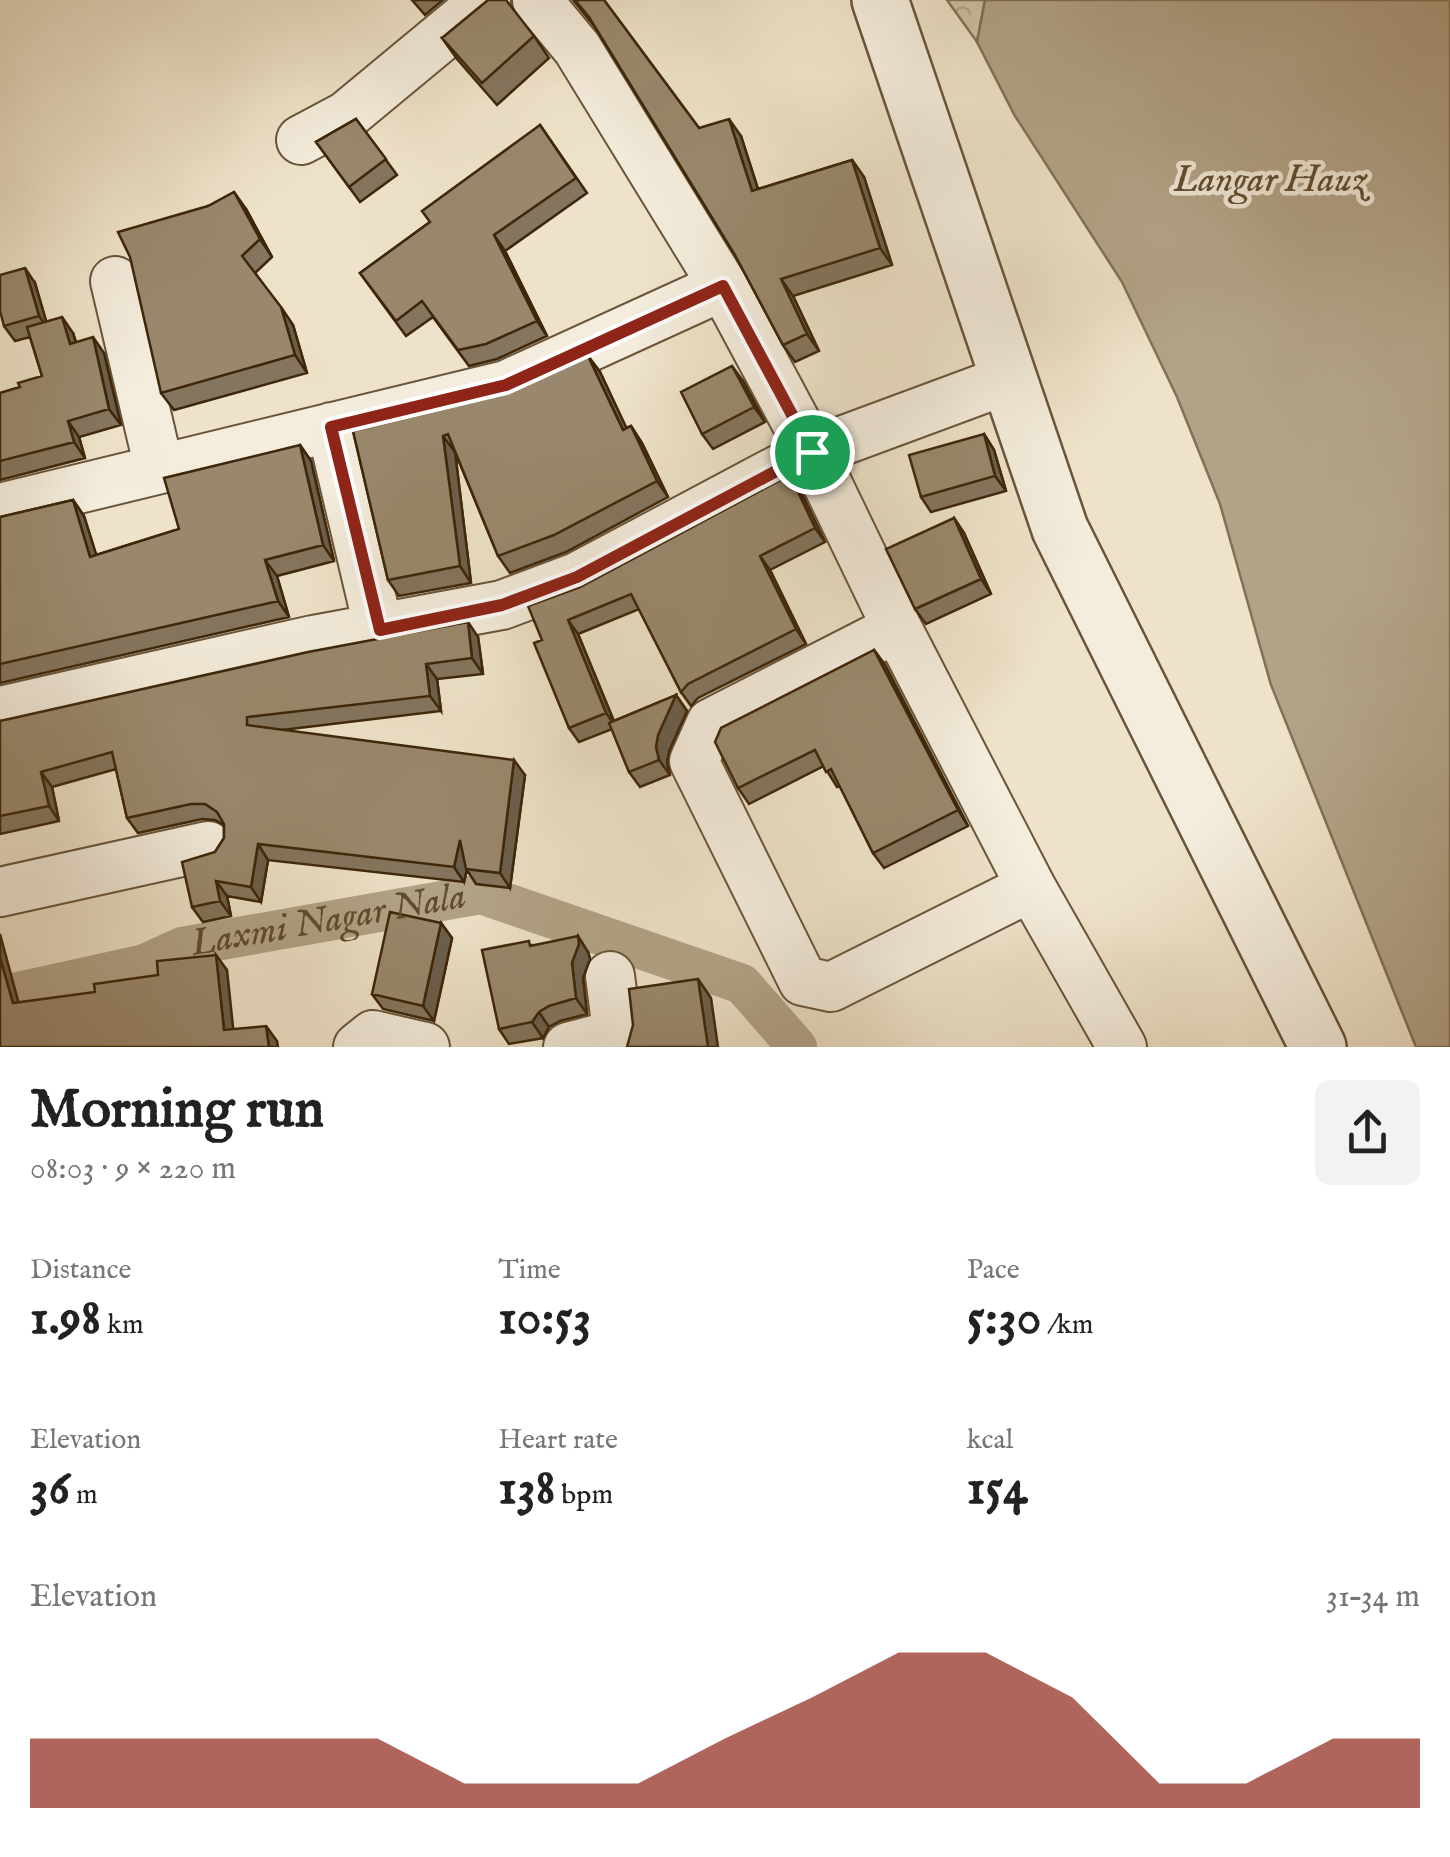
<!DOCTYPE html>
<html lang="en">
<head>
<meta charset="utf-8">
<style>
  :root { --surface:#fff; --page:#f2f2f2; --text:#222; --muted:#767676; --accent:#8f2418 }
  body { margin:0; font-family:"IM FELL English",serif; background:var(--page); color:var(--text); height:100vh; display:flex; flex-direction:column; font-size:38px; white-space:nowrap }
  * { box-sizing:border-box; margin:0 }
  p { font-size:32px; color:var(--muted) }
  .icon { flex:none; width:55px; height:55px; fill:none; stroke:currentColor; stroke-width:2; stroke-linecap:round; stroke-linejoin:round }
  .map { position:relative; height:1047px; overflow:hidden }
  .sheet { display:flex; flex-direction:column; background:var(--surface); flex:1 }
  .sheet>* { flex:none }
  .pin { position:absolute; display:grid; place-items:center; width:85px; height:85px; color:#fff; margin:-42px; border:5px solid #fff; border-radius:50%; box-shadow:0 2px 10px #0007 }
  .round { display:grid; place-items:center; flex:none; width:105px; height:105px; border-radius:15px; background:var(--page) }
  .overview { display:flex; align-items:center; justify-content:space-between; height:170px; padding:0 30px }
  h1 { font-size:55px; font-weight:700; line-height:75px }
  .figures { display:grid; grid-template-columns:repeat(3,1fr); gap:15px; height:170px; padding:10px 30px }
  .figures div { display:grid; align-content:center }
  .figures b { font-size:50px; font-weight:700 }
  .figures small { font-size:28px; font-weight:400 }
  .figures p { font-size:28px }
  .chart { height:280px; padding:20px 30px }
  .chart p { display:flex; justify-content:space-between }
  .chart svg { width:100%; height:180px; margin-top:10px; fill:var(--accent); opacity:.7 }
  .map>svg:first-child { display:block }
  .park { fill:url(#park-crowns); stroke:#867459; stroke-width:2.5 }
  .water { fill:#b2a388; stroke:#837155; stroke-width:2.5 }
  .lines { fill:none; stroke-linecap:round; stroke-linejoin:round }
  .canal { stroke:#b2a388; stroke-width:40 }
  .minor-casing { stroke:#695539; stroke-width:52 }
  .tertiary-casing { stroke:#695539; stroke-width:60 }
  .minor { stroke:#f4eddd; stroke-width:48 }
  .tertiary { stroke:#f4eddd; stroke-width:55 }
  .wall { fill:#84755e; stroke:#3d2609; stroke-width:2.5 }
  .shaded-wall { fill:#6b5f4c; stroke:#3d2609; stroke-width:2.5 }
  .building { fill:#99886d; stroke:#3d2609; stroke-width:2.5 }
  .route-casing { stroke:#fff; stroke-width:20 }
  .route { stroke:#8f2418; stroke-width:12 }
  .labels { text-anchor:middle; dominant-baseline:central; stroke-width:9; stroke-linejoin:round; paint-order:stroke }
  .water-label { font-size:38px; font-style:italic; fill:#604c2f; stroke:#f4eddd }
</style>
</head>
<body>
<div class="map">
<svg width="1450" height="1047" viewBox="0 0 1450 1047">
  <defs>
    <pattern id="park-crowns" width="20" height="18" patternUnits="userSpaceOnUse" patternTransform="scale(2.5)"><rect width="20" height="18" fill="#d0c3a9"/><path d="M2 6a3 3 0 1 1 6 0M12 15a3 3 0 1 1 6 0" fill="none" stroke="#b4a790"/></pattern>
  </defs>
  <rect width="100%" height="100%" fill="#eee3ca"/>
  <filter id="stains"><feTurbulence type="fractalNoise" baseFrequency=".002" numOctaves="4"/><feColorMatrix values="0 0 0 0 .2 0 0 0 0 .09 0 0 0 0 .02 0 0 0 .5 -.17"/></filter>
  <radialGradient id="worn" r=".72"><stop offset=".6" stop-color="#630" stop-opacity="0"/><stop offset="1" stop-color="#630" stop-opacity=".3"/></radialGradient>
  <path class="park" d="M 947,0 L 985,0 L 977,42 Z"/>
  <path class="water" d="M 985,0 L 1450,0 L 1450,1047 L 1416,1047 L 1271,685 L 1220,504 L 1177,397 L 1122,282 L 1015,116 L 977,42 Z"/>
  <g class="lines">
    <path class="canal" id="s1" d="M 0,996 L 145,964 L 182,947 L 481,894 L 742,984 L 797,1047"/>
    <defs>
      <path id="minor" d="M 537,0 L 577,48 L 723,286 L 812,452 L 897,628 L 1031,887 L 1122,1047
        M 301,140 L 346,116 L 486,0
        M 115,281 L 159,468
        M 331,427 L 379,630
        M 0,508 L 506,385 L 723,286
        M 897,628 L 711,723 L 694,761 L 803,981 L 831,987 L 1031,887
        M 0,711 L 313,640 L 502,605 L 577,577 L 812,452 L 1009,379
        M 0,892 L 208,846
        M 610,976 L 619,1047
        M 358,1047 L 373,1035 L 425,1047
        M 568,1047 L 617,1034"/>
      <path id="tertiary" d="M 880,0 L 1060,529 L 1318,1047"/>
    </defs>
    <use href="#minor" class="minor-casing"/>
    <use href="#tertiary" class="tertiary-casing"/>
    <use href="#minor" class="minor"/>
    <use href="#tertiary" class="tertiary"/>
  </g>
  <path class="wall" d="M 412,0 L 443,0 L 425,15 Z
    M 573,0 L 604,0 L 699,128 L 741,136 L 758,189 L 852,160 L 864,177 L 892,265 L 793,296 L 819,351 L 795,362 L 783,345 L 735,255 L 595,27 Z
    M 534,36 L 549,58 L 497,105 L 457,59 L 442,38 Z
    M 356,119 L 397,175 L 360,202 L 316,142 Z
    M 540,125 L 587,193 L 505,251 L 547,336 L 497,359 L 469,366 L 433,317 L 406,336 L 360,273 L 430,222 Z
    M 208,206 L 246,209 L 272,257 L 255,273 L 293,325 L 307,373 L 174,410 L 161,393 Z
    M 35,283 L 46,321 L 73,333 L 76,342 L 104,353 L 121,425 L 79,437 L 85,458 L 0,480 L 0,393 L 20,387 L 42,376 L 30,337 L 15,341 L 4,326 Z
    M 588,356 L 600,372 L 626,428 L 631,426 L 642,443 L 668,497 L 566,552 L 510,573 L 498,556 L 455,452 L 471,583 L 399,596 L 388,580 L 353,431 L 501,395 Z
    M 743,381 L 765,422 L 713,449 L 702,434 Z
    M 984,434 L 994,450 L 1006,491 L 931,512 L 921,497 Z
    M 300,445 L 311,461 L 334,561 L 277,576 L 289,617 L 0,683 L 0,517 L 73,500 L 84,516 L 96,555 L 179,529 Z
    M 800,490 L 825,542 L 770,570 L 806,644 L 698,698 L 691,706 L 681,692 L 639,609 L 578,634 L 614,721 L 676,695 L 687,711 L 669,751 L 667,762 L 670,775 L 640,787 L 629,772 L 612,729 L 579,742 L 569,728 L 542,640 L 580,587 Z
    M 954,518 L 964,533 L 991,594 L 926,624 L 915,609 Z
    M 478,637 L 483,674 L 437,679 L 441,711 L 282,730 L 525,775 L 510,888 L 476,884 L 467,870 L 464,882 L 268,860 L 261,902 L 227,896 L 231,916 L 203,922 L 192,907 L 215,852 L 224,838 L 224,825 L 215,820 L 202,819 L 138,833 L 127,818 L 116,769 L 52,787 L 59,821 L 0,834 L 0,721 Z
    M 874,650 L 885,665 L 968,826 L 884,868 L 873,853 L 840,786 L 837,787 L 824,766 L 749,804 L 738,788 Z
    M 441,923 L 452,938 L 434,1021 L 383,1009 L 372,994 Z
    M 532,945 L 588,952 L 590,959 L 583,978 L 587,1014 L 560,1021 L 549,1027 L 543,1038 L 509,1044 L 499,1029 Z"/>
  <path class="shaded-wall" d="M 729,119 L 741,136 L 764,208 L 752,191 Z
    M 852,160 L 864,177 L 892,265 L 880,248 Z
    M 234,192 L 246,209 L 272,257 L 260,239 Z
    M 494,235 L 505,251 L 547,336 L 537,321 Z
    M 25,268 L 35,283 L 49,331 L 39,316 Z
    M 781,279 L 793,296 L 819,351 L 807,334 Z
    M 281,307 L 293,325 L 307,373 L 295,355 Z
    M 62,317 L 73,333 L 81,360 L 70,344 Z
    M 93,337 L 104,353 L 121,425 L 109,409 Z
    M 588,356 L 600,372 L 635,446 L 623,430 Z
    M 732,366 L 743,381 L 765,422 L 754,407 Z
    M 68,421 L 79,437 L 85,458 L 74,442 Z
    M 631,426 L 642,443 L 668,497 L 657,481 Z
    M 984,434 L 994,450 L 1006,491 L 995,476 Z
    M 443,436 L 455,452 L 471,583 L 460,566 Z
    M 300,445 L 311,461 L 334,561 L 323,545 Z
    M 790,475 L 800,490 L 825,542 L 815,528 Z
    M 73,500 L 84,516 L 102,573 L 90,557 Z
    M 954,518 L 964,533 L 991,594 L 981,579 Z
    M 760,556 L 770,570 L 806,644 L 796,629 Z
    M 265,560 L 277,576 L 289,617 L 278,601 Z
    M 568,620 L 578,634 L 616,727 L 606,713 Z
    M 468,622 L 478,637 L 483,674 L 472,658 Z
    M 874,650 L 885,665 L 968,826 L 958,810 Z
    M 426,664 L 437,679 L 441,711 L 430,696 Z
    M 676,695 L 687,711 L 669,751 L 667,762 L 670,775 L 659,760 L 656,747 L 658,735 Z
    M 514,760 L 525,775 L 510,888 L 500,873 Z
    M 41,772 L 52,787 L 59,821 L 49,806 Z
    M 460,840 L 470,855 L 464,882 L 454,867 Z
    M 258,844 L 268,860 L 261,902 L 251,887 Z
    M 216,881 L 227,896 L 231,916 L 220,901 Z
    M 441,923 L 452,938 L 434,1021 L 423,1006 Z
    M 0,934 L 23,1019 L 13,1003 L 0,958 Z
    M 578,936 L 588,952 L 590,959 L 583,978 L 587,1014 L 576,998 L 572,963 Z
    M 216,955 L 227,970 L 235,1046 L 224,1030 Z
    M 698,979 L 711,998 L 718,1047 L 708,1047 Z
    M 539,1012 L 549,1027 L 543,1038 L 532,1022 Z
    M 266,1026 L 277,1041 L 278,1047 L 269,1047 Z"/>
  <path class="building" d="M 488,0 L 506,0 L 534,36 L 482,83 L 442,38 Z
    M 575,0 L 604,0 L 699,128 L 729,119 L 752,191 L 852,160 L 880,248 L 781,279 L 807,334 L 783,345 L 735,255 L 589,17 Z
    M 356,119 L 386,159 L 349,187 L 316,142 Z
    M 540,125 L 576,178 L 494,235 L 537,321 L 486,344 L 458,350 L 422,301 L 396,321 L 360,273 L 430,222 L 422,211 Z
    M 234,192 L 260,239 L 242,256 L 281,307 L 295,355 L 161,393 L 130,257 L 118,232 L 208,206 Z
    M 25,268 L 39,316 L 4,326 L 0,311 L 0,275 Z
    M 62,317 L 70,344 L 93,337 L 109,409 L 68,421 L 74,442 L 0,461 L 0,393 L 20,387 L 18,383 L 42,376 L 27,327 Z
    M 588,356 L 623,430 L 631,426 L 657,481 L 554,535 L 498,556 L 448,434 L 443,436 L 460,566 L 388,580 L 353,431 L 501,395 Z
    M 732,366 L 754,407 L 702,434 L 681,392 Z
    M 984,434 L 995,476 L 921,497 L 909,455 Z
    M 300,445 L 323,545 L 265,560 L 278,601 L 0,664 L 0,517 L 73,500 L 90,557 L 179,529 L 164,478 Z
    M 790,475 L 815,528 L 760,556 L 796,629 L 688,684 L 681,692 L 631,594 L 568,620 L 606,713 L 569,728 L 534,643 L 542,640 L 528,606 L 580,587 Z
    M 954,518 L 981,579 L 915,609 L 886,549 Z
    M 468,622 L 472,658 L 426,664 L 430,696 L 247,717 L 247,725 L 514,760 L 500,873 L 466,869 L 460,840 L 454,867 L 258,844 L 251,887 L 216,881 L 220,901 L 192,907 L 182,862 L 215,852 L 224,838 L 224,824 L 217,812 L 205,804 L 191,804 L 127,818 L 112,752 L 41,772 L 49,806 L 0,816 L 0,721 L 308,652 Z
    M 874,650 L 958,810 L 873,853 L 831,769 L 826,772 L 815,750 L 738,788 L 715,742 L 721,728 Z
    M 676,695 L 658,735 L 656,747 L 659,760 L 629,772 L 609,723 Z
    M 390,912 L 441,923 L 423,1006 L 372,994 Z
    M 578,936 L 579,944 L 572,963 L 576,998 L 549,1006 L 539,1012 L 532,1022 L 499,1029 L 482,950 L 529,941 L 530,946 Z
    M 216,955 L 224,1030 L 266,1026 L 269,1047 L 0,1047 L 0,958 L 13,1003 L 95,992 L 94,984 L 158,975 L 157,961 Z
    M 698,979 L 708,1047 L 627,1047 L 633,1025 L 629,989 Z"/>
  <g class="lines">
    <defs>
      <path id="route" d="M 723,286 L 812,452 L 577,577 L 502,605 L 380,630 L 331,427 L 506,385 Z"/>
    </defs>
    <use href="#route" class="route-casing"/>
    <use href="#route" class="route"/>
  </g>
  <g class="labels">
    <g class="water-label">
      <text x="1270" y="181">Langar Hauz</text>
      <text stroke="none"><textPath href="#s1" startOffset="338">Laxmi Nagar Nala</textPath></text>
    </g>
  </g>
  <rect width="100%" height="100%" filter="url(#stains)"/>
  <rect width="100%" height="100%" fill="url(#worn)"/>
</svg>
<div class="pin" style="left:812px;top:452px;background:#1e9e55"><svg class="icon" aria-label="arrive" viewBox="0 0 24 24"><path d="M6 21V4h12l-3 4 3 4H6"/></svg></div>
</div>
<section class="sheet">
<div class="overview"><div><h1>Morning run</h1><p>08:03 · 9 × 220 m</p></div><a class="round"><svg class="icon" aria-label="share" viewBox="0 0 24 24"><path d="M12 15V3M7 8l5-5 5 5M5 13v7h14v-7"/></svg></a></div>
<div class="figures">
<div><p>Distance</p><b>1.98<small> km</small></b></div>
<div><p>Time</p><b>10:53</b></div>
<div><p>Pace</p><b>5:30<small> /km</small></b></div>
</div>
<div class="figures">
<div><p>Elevation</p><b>36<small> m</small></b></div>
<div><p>Heart rate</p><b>138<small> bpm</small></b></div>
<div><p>kcal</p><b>154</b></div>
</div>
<div class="chart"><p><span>Elevation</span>31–34 m</p>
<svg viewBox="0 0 160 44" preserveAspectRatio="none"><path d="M0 44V27L10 27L20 27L30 27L40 27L50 38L60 38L70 38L80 27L90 17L100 6L110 6L120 17L130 38L140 38L150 27L160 27V44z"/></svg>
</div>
</section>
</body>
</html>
